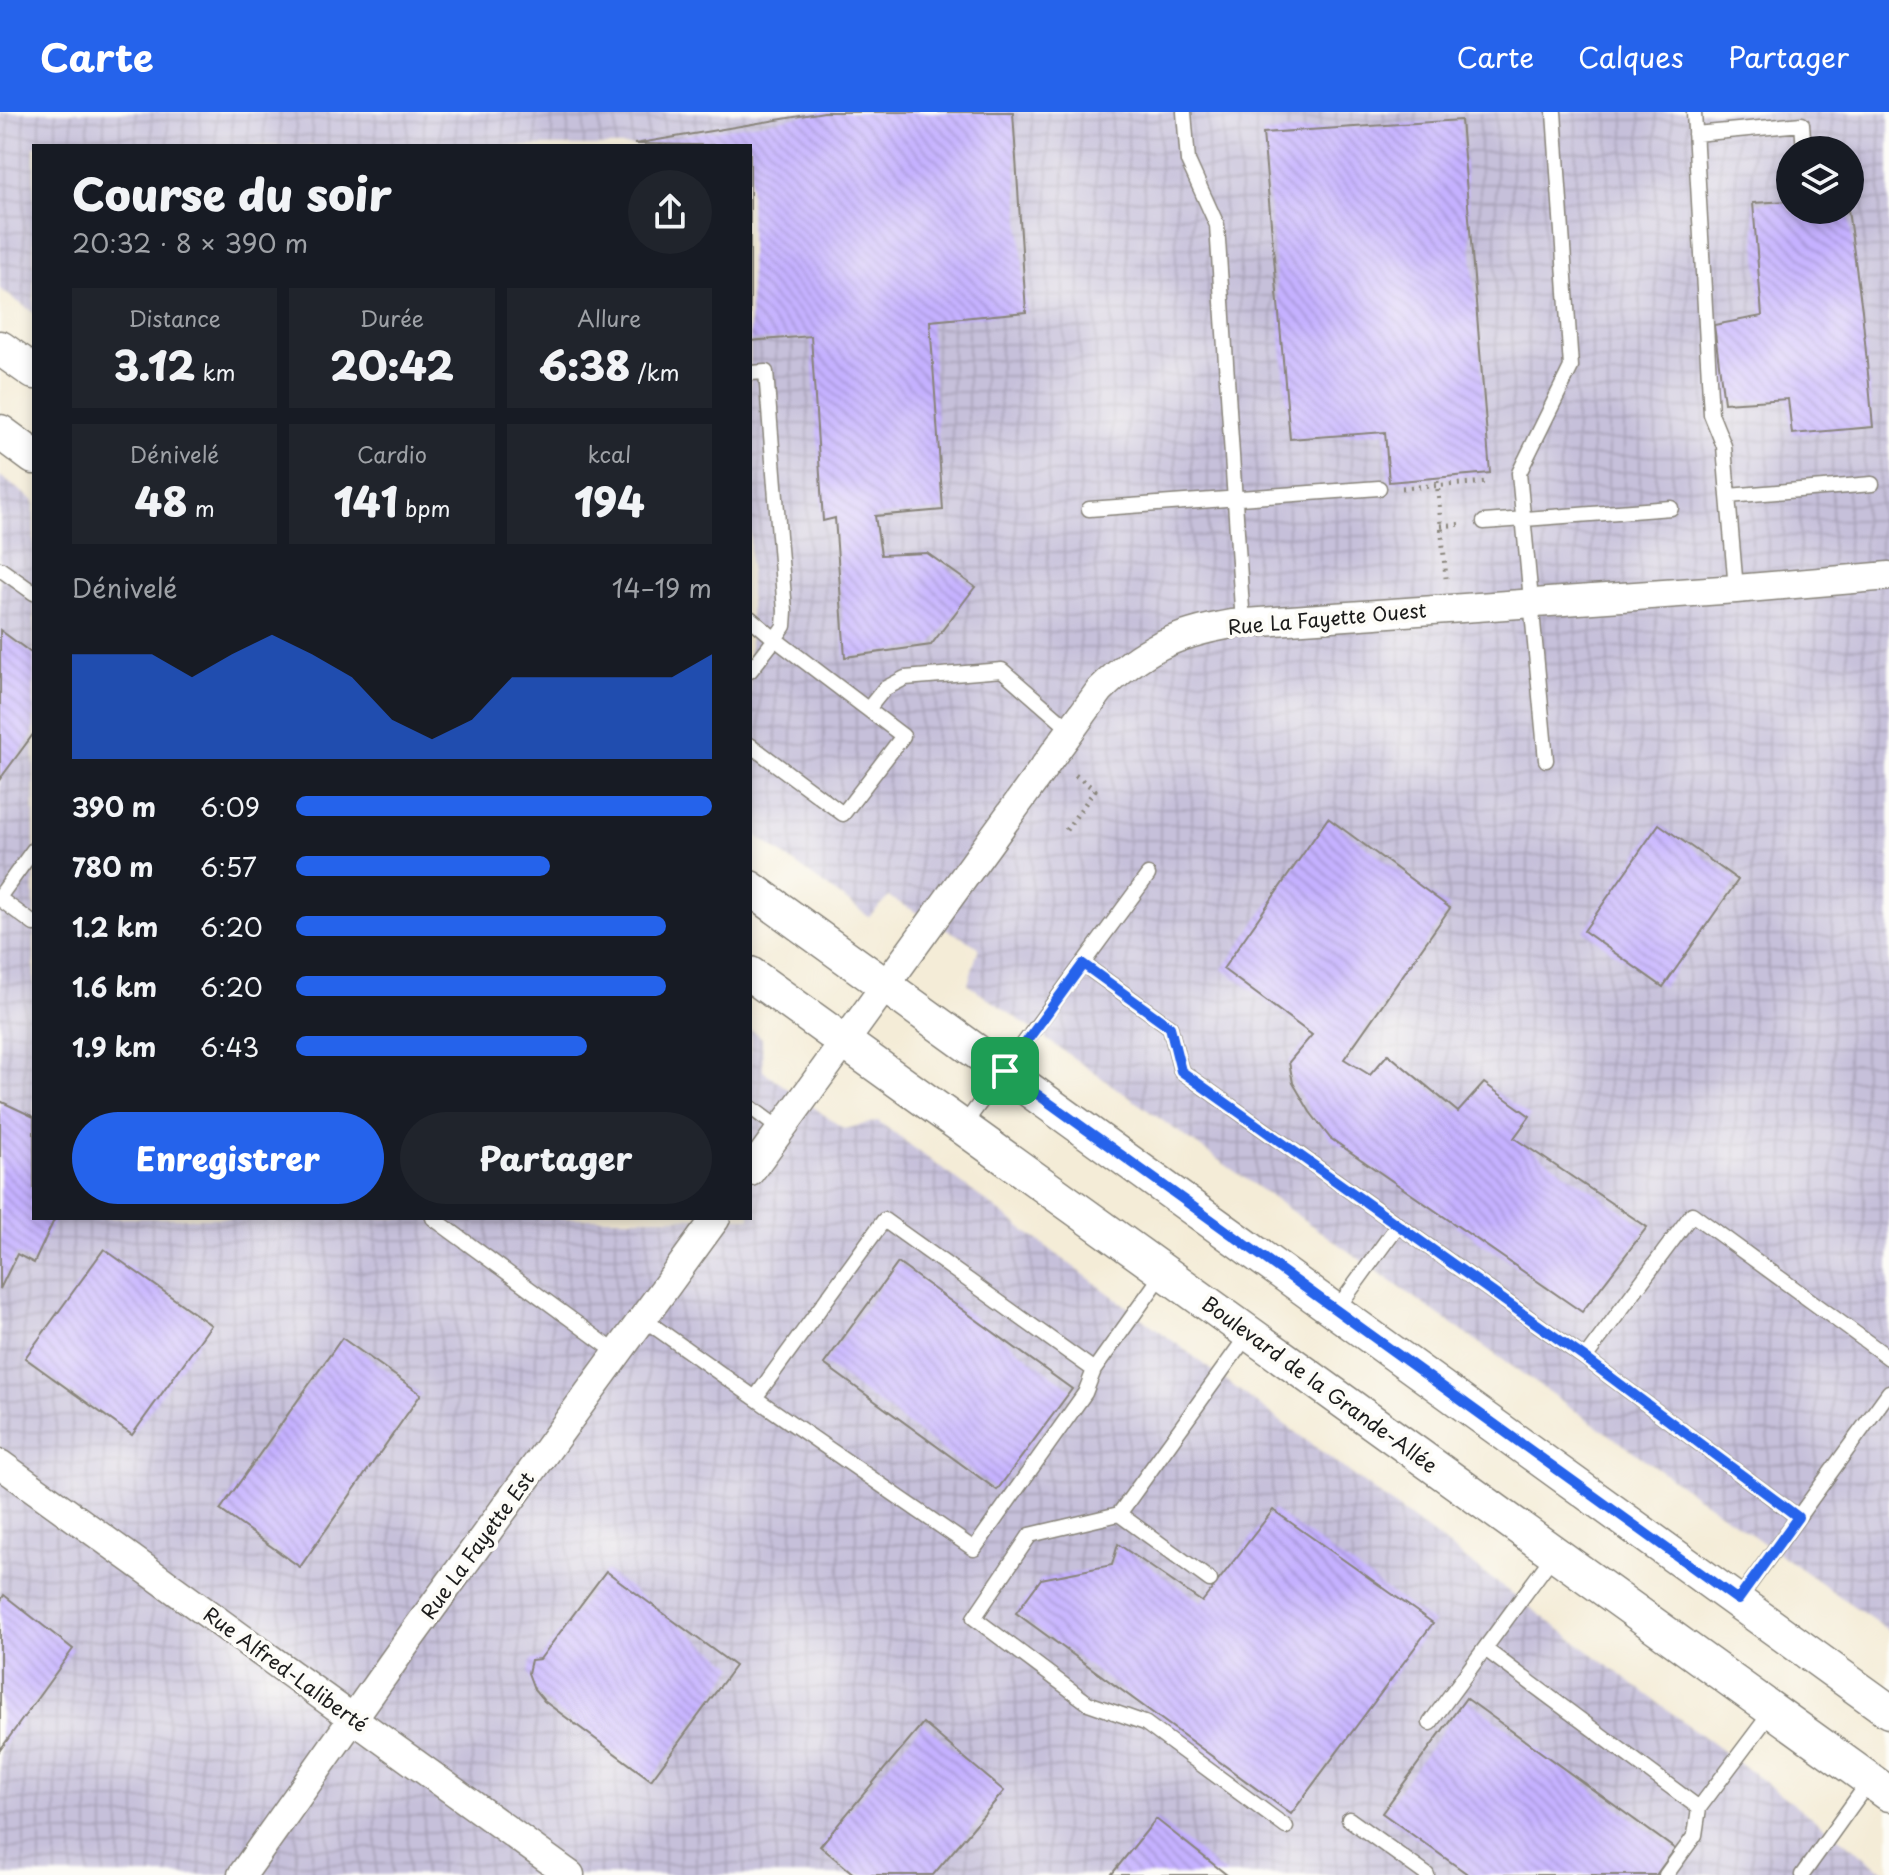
<!DOCTYPE html>
<html lang="fr">
<head>
<meta charset="utf-8">
<style>
  :root { --surface:#171b24; --page:#20242c; --text:#f1f3f6; --muted:#9ea1a6; --accent:#2563eb }
  body { margin:0; font-family:"Playpen Sans",sans-serif; background:var(--page); color:var(--text); height:100vh; display:flex; flex-direction:column; font-size:30px; white-space:nowrap }
  * { box-sizing:border-box; margin:0 }
  p { font-size:26px; color:var(--muted) }
  .icon { flex:none; width:44px; height:44px; fill:none; stroke:currentColor; stroke-width:2; stroke-linecap:round; stroke-linejoin:round }
  .map { position:relative; flex:1; overflow:hidden }
  .panel { position:absolute; left:32px; top:32px; width:720px; height:1076px; display:flex; flex-direction:column; background:var(--surface); border-radius:0px; box-shadow:0 4px 12px #0003 }
  .panel>* { flex:none }
  .controls { position:absolute; left:1776px; top:24px; display:grid; gap:16px }
  .controls a { display:grid; place-items:center; width:88px; height:88px; border-radius:50%; background:var(--surface); box-shadow:0 4px 12px #0003; font-size:40px }
  .pin { position:absolute; display:grid; place-items:center; width:68px; height:68px; color:#fff; margin:-34px; border-radius:16px; box-shadow:0 4px 12px #0006 }
  .round { display:grid; place-items:center; flex:none; width:84px; height:84px; border-radius:42px; background:var(--page) }
  .summary { display:flex; align-items:center; justify-content:space-between; height:136px; padding:0 40px }
  h1 { font-size:44px; font-weight:800; line-height:60px }
  .stats { display:grid; grid-template-columns:repeat(3,1fr); gap:12px; height:136px; padding:8px 40px }
  .stats div { display:grid; align-content:center; border-radius:0px; background:var(--page); text-align:center }
  .stats b { font-size:40px; font-weight:800 }
  .stats small { font-size:22px; font-weight:400 }
  .stats p { font-size:22px }
  .chart { height:224px; padding:16px 40px }
  .chart p { display:flex; justify-content:space-between }
  .chart svg { width:100%; height:144px; margin-top:8px; fill:var(--accent); opacity:.7 }
  .action { display:flex; gap:16px; margin-top:auto; padding:16px 40px }
  .action a { flex:1; height:92px; border-radius:48px; background:var(--accent); color:#fff; font-size:32px; font-weight:800; line-height:92px; text-align:center }
  .action a+a { background:var(--page); color:var(--text) }
  ul { padding:0 40px; list-style:none; font-size:26px }
  li { display:grid; grid-template-columns:128px 96px 1fr; align-items:center; height:60px }
  li i { height:20px; border-radius:10px; background:var(--accent) }
  header { display:flex; align-items:center; gap:48px; box-sizing:border-box; height:112px; padding:0 40px; background:var(--accent); color:#fff }
  header strong { font-size:38px }
  nav { display:flex; gap:44px; margin-inline-start:auto; font-size:28px }
  .map>svg:first-child { display:block }
  .industrial { fill:url(#industrial-grid); fill-rule:evenodd }
  .building { fill:url(#building-back-hatch) }
  .lines { fill:none; stroke-linecap:round; stroke-linejoin:round }
  .service-casing { stroke:#88847a; stroke-width:17 }
  .minor-casing { stroke:#88847a; stroke-width:31 }
  .tertiary-casing { stroke:#88847a; stroke-width:37 }
  .path { stroke:#88847a; stroke-width:5; stroke-dasharray:2 6; stroke-linecap:butt }
  .service { stroke:#fff; stroke-width:14 }
  .minor { stroke:#fff; stroke-width:28 }
  .tertiary { stroke:#fff; stroke-width:34 }
  .route-casing { stroke:#fff; stroke-width:16 }
  .route { stroke:#2563eb; stroke-width:10 }
  .labels { text-anchor:middle; dominant-baseline:central; stroke-width:8; stroke-linejoin:round; paint-order:stroke }
  .street-label { font-size:20px; fill:#1c1c1c; stroke:#fdfcf7 }
</style>
</head>
<body>
<header>
<strong>Carte</strong>
<nav><a>Carte</a><a>Calques</a><a>Partager</a></nav>
</header>
<div class="map">
<svg width="1889" height="1763" viewBox="0 0 1889 1763">
  <defs>
    <pattern id="industrial-grid" width="8" height="8" patternUnits="userSpaceOnUse" patternTransform="scale(2)"><rect width="8" height="8" fill="#c6c0da"/><path d="M0 4h8M4 0v8" fill="none" stroke="#aaa4ba"/></pattern>
    <pattern id="building-back-hatch" width="6" height="6" patternUnits="userSpaceOnUse" patternTransform="scale(2)"><rect width="6" height="6" fill="#c5b1ff"/><path d="M-1 5l2 2M0 0l6 6M5-1l2 2" fill="none" stroke="#a998da"/></pattern>
  </defs>
  <rect width="100%" height="100%" fill="#fdfcf7"/>
  <filter id="ink" filterUnits="userSpaceOnUse"><feTurbulence type="fractalNoise" baseFrequency=".0125" numOctaves="2"/><feDisplacementMap in="SourceGraphic" scale="16" xChannelSelector="R" yChannelSelector="G"/><feConvolveMatrix kernelMatrix="1 2 1 2 8 2 1 2 1" color-interpolation-filters="sRGB"/></filter>
  <filter id="wash" filterUnits="userSpaceOnUse"><feTurbulence type="fractalNoise" baseFrequency=".006" numOctaves="4" result="noise"/><feDisplacementMap in="SourceGraphic" scale="32" xChannelSelector="R" yChannelSelector="G"/><feGaussianBlur stdDeviation="1.8" result="paint"/><feColorMatrix in="noise" values="0 0 0 0 0 0 0 0 0 0 0 0 0 0 0 0 0 1.4 0 .05"/><feComposite in="paint" operator="in"/></filter>
  <g filter="url(#wash)">
    <rect width="100%" height="100%" fill="#f4ecd7"/>
    <path class="industrial" d="M 0,0 L 1889,0 L 1889,1519 L 968,872 L 979,835 L 889,785 L 869,805 L 750,719 L 750,34 L 34,34 L 34,201 L 0,177 ZM 1790,38 L 1850,38 L 1850,98 L 1790,98 Z
      M 0,364 L 34,389 L 34,1106 L 750,1106 L 750,917 L 762,926 L 763,959 L 844,1017 L 878,1009 L 1889,1763 L 0,1763 Z"/>
    <g id="blocks">
      <path class="building" d="M 824,0 L 1013,0 L 1026,200 L 930,209 L 943,398 L 875,404 L 881,443 L 927,441 L 975,475 L 931,533 L 845,545 L 835,406 L 823,409 L 811,224 L 750,229 L 750,34 L 634,32 Z
        M 1461,8 L 1490,361 L 1389,370 L 1385,320 L 1290,327 L 1263,21 Z
        M 1790,89 L 1790,98 L 1848,98 L 1862,198 L 1873,315 L 1792,322 L 1788,287 L 1724,291 L 1714,213 L 1762,204 L 1753,91 Z
        M 0,518 L 34,543 L 34,621 L 0,667 Z
        M 1328,706 L 1450,796 L 1344,947 L 1370,963 L 1388,942 L 1458,1000 L 1484,971 L 1530,1004 L 1514,1026 L 1647,1115 L 1582,1200 L 1330,1026 L 1310,1000 L 1293,971 L 1289,950 L 1312,923 L 1223,857 Z
        M 1659,712 L 1738,768 L 1663,875 L 1584,819 Z
        M 0,989 L 34,1005 L 34,1106 L 55,1106 L 34,1151 L 17,1142 L 0,1177 Z
        M 104,1137 L 211,1213 L 132,1323 L 25,1246 Z
        M 898,1151 L 1072,1277 L 997,1378 L 824,1252 Z
        M 342,1226 L 421,1282 L 300,1455 L 220,1398 Z
        M 1273,1398 L 1433,1511 L 1291,1702 L 1016,1501 L 1041,1467 L 1112,1453 L 1118,1432 L 1202,1490 Z
        M 606,1459 L 735,1554 L 651,1668 L 544,1589 L 534,1577 L 528,1561 L 531,1548 L 540,1547 Z
        M 4,1483 L 73,1537 L 0,1638 L 0,1490 Z
        M 1466,1586 L 1675,1737 L 1656,1763 L 1469,1763 L 1382,1701 Z
        M 923,1611 L 1004,1679 L 933,1763 L 855,1763 L 820,1734 Z
        M 1156,1707 L 1227,1763 L 1111,1763 Z"/>
    </g>
  </g>
  <g filter="url(#ink)">
    <use href="#blocks" fill-opacity="0" stroke="#88847a" stroke-width="2"/>
    <g class="lines">
      <defs>
        <path id="service" d="M 1184,0 L 1188,49 L 1217,113 L 1243,512
          M 1694,0 L 1711,302 L 1724,334 L 1728,384
          M 1695,22 L 1802,12 L 1804,38
          M 750,261 L 766,260 L 785,499 L 784,514 L 775,527 L 750,506
          M 1089,397 L 1379,376
          M 1484,410 L 1671,396
          M 0,457 L 34,481
          M 1736,477 L 1728,384 L 1872,372
          M 750,559 L 775,527 L 903,624 L 843,702 L 750,633
          M 868,597 L 884,577 L 905,566 L 1002,558 L 1071,618
          M 1546,648 L 1519,361 L 1571,255 L 1554,0
          M 0,784 L 34,737
          M 0,787 L 34,812
          M 1083,852 L 1170,915 L 1181,959 L 1398,1113 L 1336,1198
          M 750,995 L 781,1018
          M 963,1014 L 1148,763
          M 433,1106 L 617,1241
          M 1398,1113 L 1585,1246 L 1692,1102 L 1889,1246
          M 642,1206 L 755,1286 L 884,1108 L 1094,1258 L 1164,1160
          M 1249,1221 L 1119,1402 L 1030,1423 L 974,1506 L 1088,1591 L 1145,1611 L 1286,1715
          M 1585,1246 L 1798,1405
          M 755,1286 L 974,1437 L 1085,1281 L 1094,1258
          M 1119,1402 L 1210,1468
          M 1738,1488 L 1889,1280
          M 1485,1537 L 1699,1696 L 1772,1599
          M 1430,1611 L 1555,1441
          M 1349,1707 L 1427,1763
          M 1666,1763 L 1695,1723 L 1699,1696
          M 1802,1763 L 1870,1668"/>
        <path id="minor" d="M 750,1060 L 1100,578 C 1142,537 1175,522 1232,512 L 1736,477 L 1889,464
          M 0,1352 L 570,1763
          M 242,1763 L 407,1530 L 716,1106"/>
        <path id="tertiary" d="M 0,236 L 34,260
          M 0,320 L 34,345
          M 750,776 L 1889,1599
          M 750,862 L 1889,1682"/>
      </defs>
      <use href="#service" class="service-casing"/>
      <use href="#minor" class="minor-casing"/>
      <use href="#tertiary" class="tertiary-casing"/>
      <path class="path" d="M 1437,369 L 1446,466
        M 1402,376 L 1489,370
        M 1441,414 L 1463,412
        M 1066,718 L 1095,678 L 1075,663"/>
      <use href="#service" class="service"/>
      <use href="#minor" class="minor"/>
      <use href="#tertiary" class="tertiary"/>
    </g>
  </g>
  <g class="lines" filter="url(#ink)">
    <defs>
      <path id="route" d="M 1083,852 L 1170,915 L 1181,959 L 1585,1246 L 1798,1405 L 1738,1488 L 1005,959 Z"/>
    </defs>
    <use href="#route" class="route-casing"/>
    <use href="#route" class="route"/>
  </g>
  <g class="labels">
    <g class="street-label">
      <text transform="translate(1327 506) rotate(-5)">Rue La Fayette Ouest</text>
      <text transform="translate(1320 1272) rotate(36)">Boulevard de la Grande-Allée</text>
      <text transform="translate(477 1433) rotate(-54)">Rue La Fayette Est</text>
      <text transform="translate(286 1557) rotate(36)">Rue Alfred-Laliberté</text>
    </g>
  </g>
</svg>
<div class="controls">
<a><svg class="icon" aria-label="layers" viewBox="0 0 24 24"><path d="M12 4l9 5-9 5-9-5zM3 14l9 5 9-5"/></svg></a>
</div>
<div class="pin" style="left:1005px;top:959px;background:#1e9e55"><svg class="icon" aria-label="arrive" viewBox="0 0 24 24"><path d="M6 21V4h12l-3 4 3 4H6"/></svg></div>
<section class="panel">
<div class="summary"><div><h1>Course du soir</h1><p>20:32 · 8 × 390 m</p></div><a class="round"><svg class="icon" aria-label="share" viewBox="0 0 24 24"><path d="M12 15V3M7 8l5-5 5 5M5 13v7h14v-7"/></svg></a></div>
<div class="stats">
<div><p>Distance</p><b>3.12<small> km</small></b></div>
<div><p>Durée</p><b>20:42</b></div>
<div><p>Allure</p><b>6:38<small> /km</small></b></div>
</div>
<div class="stats">
<div><p>Dénivelé</p><b>48<small> m</small></b></div>
<div><p>Cardio</p><b>141<small> bpm</small></b></div>
<div><p>kcal</p><b>194</b></div>
</div>
<div class="chart"><p><span>Dénivelé</span>14–19 m</p>
<svg viewBox="0 0 160 44" preserveAspectRatio="none"><path d="M0 44V12L10 12L20 12L30 19L40 12L50 6L60 12L70 19L80 32L90 38L100 32L110 19L120 19L130 19L140 19L150 19L160 12V44z"/></svg>
</div>
<ul>
<li><b>390 m</b>6:09<i style="width:100%"></i></li>
<li><b>780 m</b>6:57<i style="width:61%"></i></li>
<li><b>1.2 km</b>6:20<i style="width:89%"></i></li>
<li><b>1.6 km</b>6:20<i style="width:89%"></i></li>
<li><b>1.9 km</b>6:43<i style="width:70%"></i></li>
</ul>
<div class="action"><a>Enregistrer</a><a>Partager</a></div>
</section>
</div>
</body>
</html>
